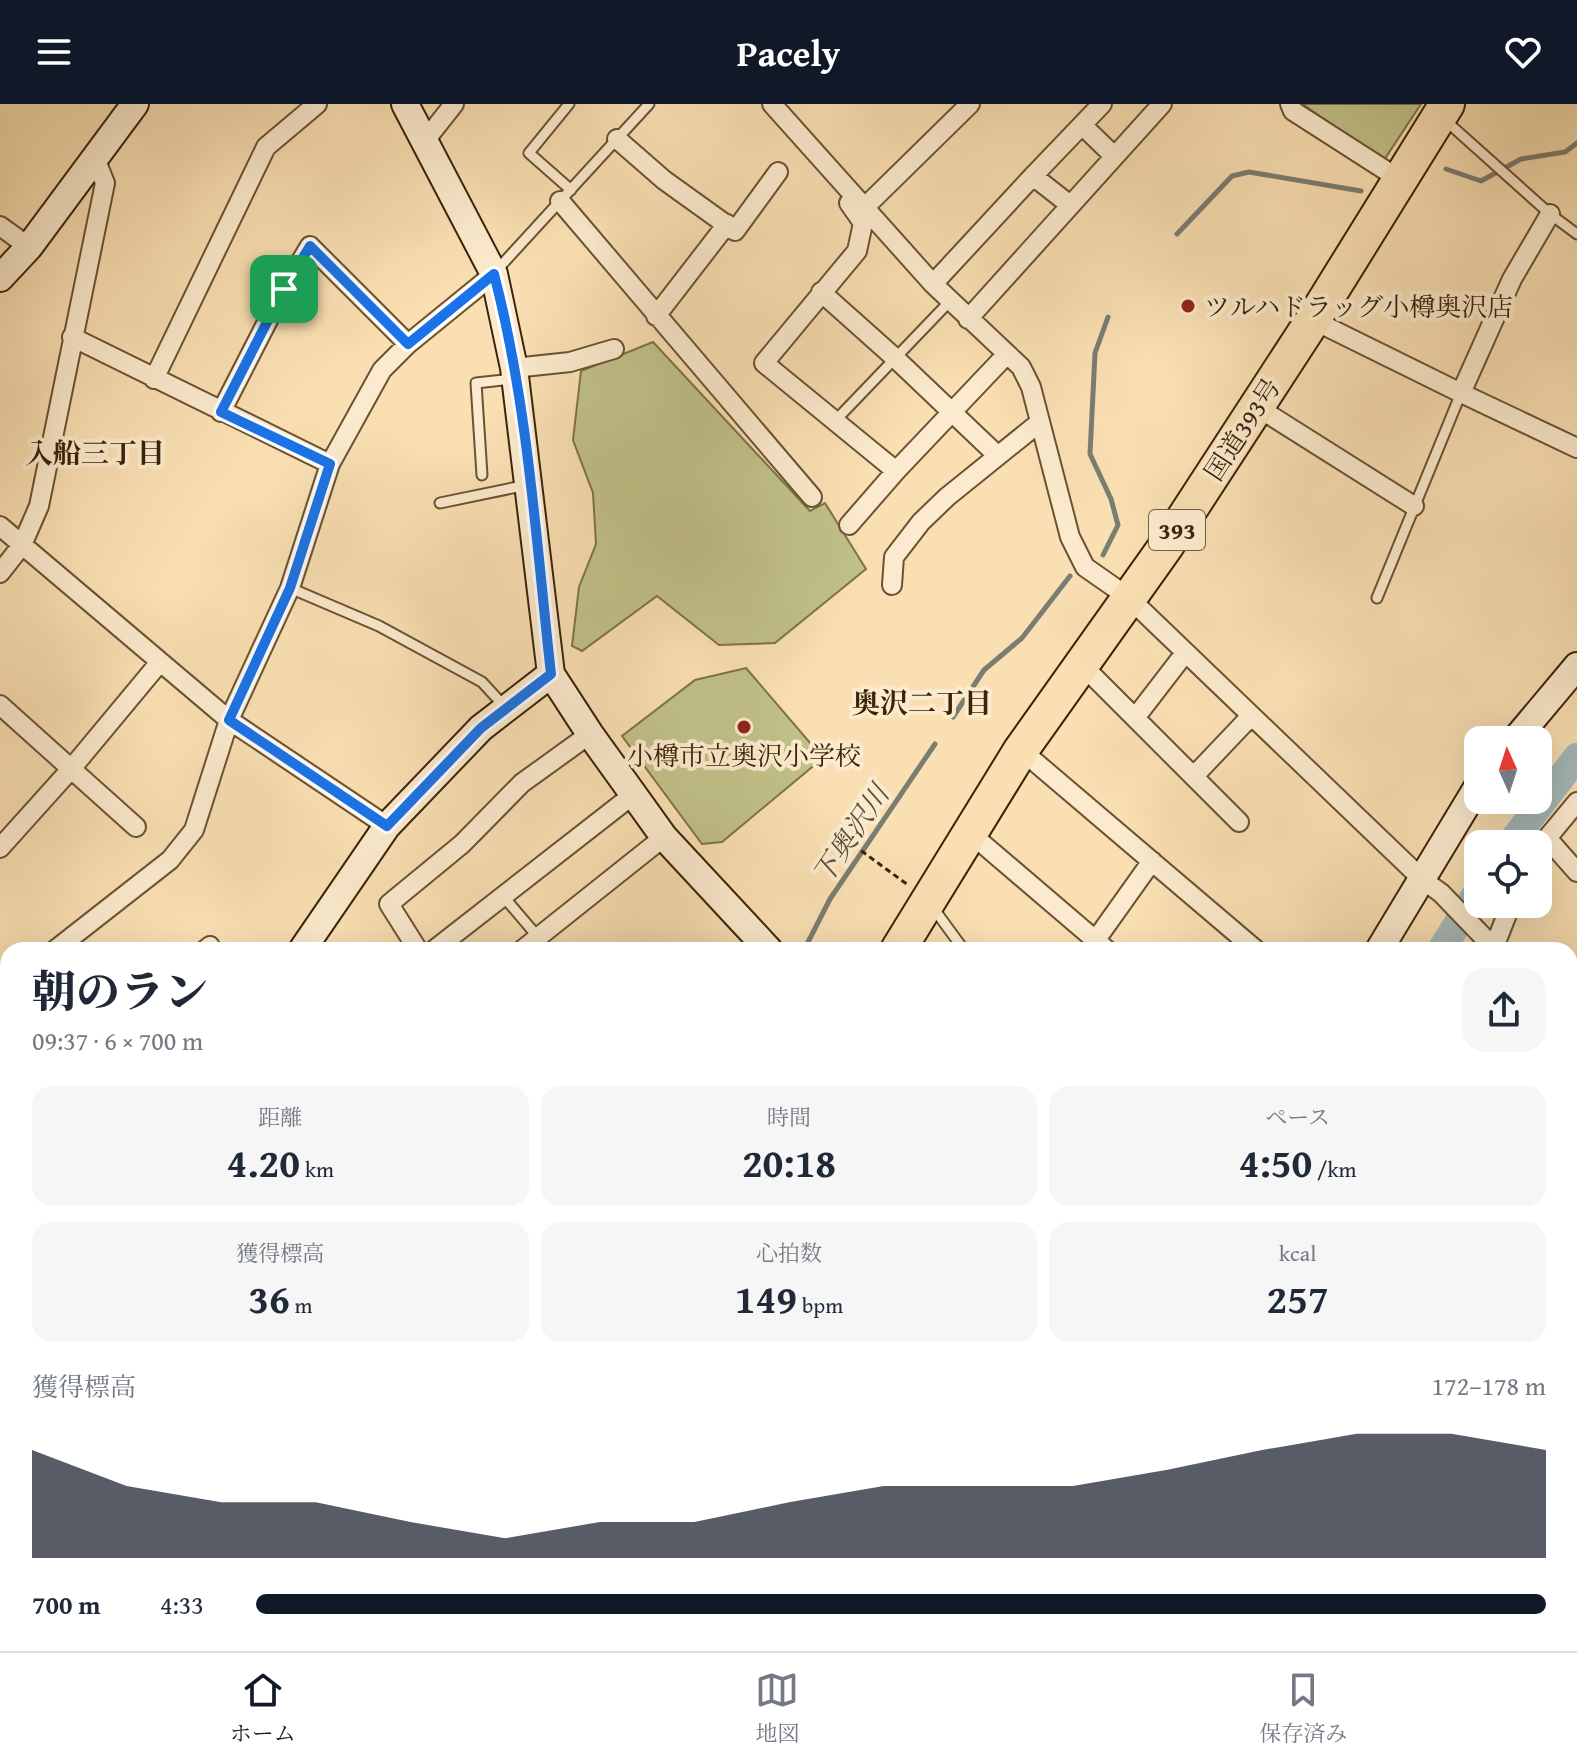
<!DOCTYPE html>
<html lang="ja">
<head>
<meta charset="utf-8">
<style>
  :root { --surface:#fff; --page:#f6f6f7; --text:#1f2937; --muted:#747a83; --line:#e0e1e3; --accent:#111827 }
  body { margin:0; font-family:"Gentium Book Plus","Noto Serif JP",serif; background:var(--page); color:var(--text); height:100vh; display:flex; flex-direction:column; font-size:30px; white-space:nowrap }
  * { box-sizing:border-box; margin:0 }
  p { font-size:26px; color:var(--muted) }
  .icon { flex:none; width:44px; height:44px; fill:none; stroke:currentColor; stroke-width:2; stroke-linecap:round; stroke-linejoin:round }
  .map { position:relative; flex:1; overflow:hidden }
  .details { position:absolute; left:0px; top:838px; width:1578px; height:710px; display:flex; flex-direction:column; background:var(--surface); border-radius:24px 24px 0 0; box-shadow:0 8px 32px #0002 }
  .details>* { flex:none }
  .needle { width:52px; rotate:357deg }
  .buttons { position:absolute; left:1464px; top:622px; display:grid; gap:16px }
  .buttons a { display:grid; place-items:center; width:88px; height:88px; border-radius:16px; background:var(--surface); box-shadow:0 8px 32px #0002; font-size:40px }
  .pin { position:absolute; display:grid; place-items:center; width:68px; height:68px; color:#fff; margin:-34px; border-radius:16px; box-shadow:0 4px 12px #0006 }
  .round { display:grid; place-items:center; flex:none; width:84px; height:84px; border-radius:24px; background:var(--page) }
  .headline { display:flex; align-items:center; justify-content:space-between; height:136px; padding:0 32px }
  h1 { font-size:44px; font-weight:800; line-height:60px }
  .stats { display:grid; grid-template-columns:repeat(3,1fr); gap:12px; height:136px; padding:8px 32px }
  .stats div { display:grid; align-content:center; border-radius:20px; background:var(--page); text-align:center }
  .stats b { font-size:40px; font-weight:800 }
  .stats small { font-size:22px; font-weight:400 }
  .stats p { font-size:22px }
  .chart { height:224px; padding:16px 32px }
  .chart p { display:flex; justify-content:space-between }
  .chart svg { width:100%; height:144px; margin-top:8px; fill:var(--accent); opacity:.7 }
  ul { padding:0 32px; list-style:none; font-size:26px }
  li { display:grid; grid-template-columns:128px 96px 1fr; align-items:center; height:60px }
  li i { height:20px; border-radius:10px; background:var(--accent) }
  header { display:flex; justify-content:space-between; align-items:center; height:104px; padding:0 32px; background:var(--accent); color:#fff; font-size:36px; font-weight:800 }
  .tabs { display:flex; justify-content:space-around; align-items:center; height:112px; border-top:2px solid var(--line); background:var(--surface); font-size:22px; color:var(--muted) }
  .tabs a { display:grid; justify-items:center; gap:4px }
  .tabs .active { color:var(--accent) }
  .map>svg:first-child { display:block }
  .green { fill:#c1c189; stroke:#7e7248; stroke-width:2 }
  .lines { fill:none; stroke-linecap:round; stroke-linejoin:round }
  .stream { stroke:#7a7d72; stroke-width:5 }
  .river { stroke:#a4b9b9; stroke-width:28 }
  .lane-casing { stroke:#6a5232; stroke-width:13 }
  .street-casing { stroke:#6a5232; stroke-width:22 }
  .secondary-casing { stroke:#3a2307; stroke-width:30 }
  .highway-casing { stroke:#3a2307; stroke-width:38 }
  .path { stroke:#3a2307; stroke-width:3; stroke-dasharray:6 4; stroke-linecap:butt }
  .lane { stroke:#fbeacd; stroke-width:9 }
  .street { stroke:#fbeacd; stroke-width:18 }
  .secondary { stroke:#fbeacd; stroke-width:26 }
  .highway { stroke:#f9dfb2; stroke-width:34 }
  .route-casing { stroke:#fff; stroke-width:16 }
  .route { stroke:#1a73e8; stroke-width:10 }
  .poi-dot { fill:#8f2418; stroke:#fbeacd; stroke-width:3 }
  .labels { text-anchor:middle; dominant-baseline:central; stroke-width:8; stroke-linejoin:round; paint-order:stroke }
  .shield { fill:#fbeacd; stroke:#745f42; stroke-width:2 }
  .shield-label { font-size:24px; font-weight:bold; fill:#3a2307 }
  .poi-label { font-size:26px; fill:#3a2307; stroke:#fbeacd; text-anchor:start }
  .street-label { font-size:26px; fill:#3a2307; stroke:#fbeacd }
  .neighbourhood-label { font-size:28px; font-weight:bold; fill:#3a2307; stroke:#fbeacd }
  .water-label { font-size:28px; font-style:italic; fill:#5a503c; stroke:#fbeacd }
</style>
</head>
<body>
<header><svg class="icon" aria-label="menu" viewBox="0 0 24 24"><path d="M4 6h16M4 12h16M4 18h16"/></svg>Pacely<svg class="icon" aria-label="heart" viewBox="0 0 24 24"><path d="M12 20l-8-8c-3-5 5-10 8-4 3-6 11-1 8 4z"/></svg></header>
<div class="map">
<svg width="1577" height="1547" viewBox="0 0 1577 1547">
  <rect width="100%" height="100%" fill="#f9dfb2"/>
  <filter id="stains"><feTurbulence type="fractalNoise" baseFrequency=".0025" numOctaves="4"/><feColorMatrix values="0 0 0 0 .2 0 0 0 0 .09 0 0 0 0 .02 0 0 0 .5 -.17"/></filter>
  <radialGradient id="worn" r=".72"><stop offset=".6" stop-color="#630" stop-opacity="0"/><stop offset="1" stop-color="#630" stop-opacity=".3"/></radialGradient>
  <path class="green" d="M 1302,0 L 1421,0 L 1384,56 Z
    M 653,238 L 810,407 L 825,399 L 866,465 L 775,539 L 719,541 L 657,492 L 582,547 L 572,542 L 579,483 L 596,440 L 593,389 L 573,336 L 581,267 Z
    M 746,564 L 823,654 L 722,738 L 702,740 L 622,632 L 695,576 Z"/>
  <g class="lines">
    <path class="stream" d="M 1446,65 L 1481,77 L 1521,55 L 1565,48 L 1577,39
      M 1177,130 L 1232,72 L 1249,68 L 1361,87
      M 1103,451 L 1118,421 L 1111,395 L 1090,350 L 1095,249 L 1108,213
      M 953,613 L 984,566 L 1022,534 L 1070,472
      M 804,846 L 830,795 L 935,640"/>
    <path class="river" d="M 1510,740 L 1577,653
      M 1441,846 L 1478,787
      M 847,1547 L 853,1540"/>
    <defs>
      <path id="lane" d="M 569,0 L 529,49 L 571,86
        M 1445,16 L 1550,110 L 1577,130
        M 496,167 L 649,0
        M 834,318 L 951,196
        M 482,371 L 476,279 L 512,275
        M 440,399 L 527,381
        M 290,484 L 379,522 L 482,578 L 505,603
        M 1377,494 L 1461,289
        M 503,792 L 538,833
        M 934,805 L 964,846
        M 59,1540 L 65,1547
        M 260,1540 L 267,1547
        M 3,1547 L 8,1540
        M 1243,1547 L 1248,1540"/>
      <path id="street" d="M 772,0 L 933,180 L 1021,263 L 1031,283 L 1070,433 L 1085,463 L 1128,493 L 1423,776 L 1441,789 L 1496,846
        M 1290,0 L 1293,7 L 1399,75
        M 1082,21 L 1114,52
        M 617,35 L 664,76 L 735,127 L 778,68
        M 424,38 L 454,0
        M 1033,72 L 1102,0
        M 560,97 L 812,393
        M 849,99 L 863,119 L 857,147 L 764,259 L 896,367
        M 865,103 L 970,0
        M 0,122 L 29,143
        M 933,180 L 1033,72 L 1070,101
        M 821,188 L 895,254 L 998,352
        M 656,212 L 727,120
        M 968,215 L 1162,0
        M 1313,216 L 1461,289 L 1577,344
        M 72,233 L 330,360
        M 514,264 L 570,258 L 614,245
        M 154,275 L 266,43 L 317,0
        M 1461,289 L 1512,175 L 1550,110
        M 1257,303 L 1414,402
        M 221,308 L 284,185 L 310,142 L 408,240
        M 849,421 L 896,367 L 1007,250
        M 0,422 L 229,616 L 387,722
        M 0,469 L 22,441 L 39,402 L 105,79 L 95,54
        M 892,481 L 894,453 L 921,418 L 947,393 L 1040,318
        M 1082,561 L 1239,718
        M 0,601 L 136,723
        M 1135,614 L 1185,549
        M 1021,646 L 1256,846
        M 1194,672 L 1251,612
        M 970,729 L 1107,846
        M 1547,734 L 1577,768
        M 0,744 L 71,665 L 160,558
        M 1538,745 L 1577,698
        M 1090,844 L 1152,757
        M 55,846 L 170,756 L 194,726 L 229,616 L 290,484 L 330,360 L 382,266 L 408,240 L 494,170
        M 205,846 L 210,842
        M 418,846 L 389,800 L 462,740 L 522,679 L 590,630
        M 434,846 L 634,690
        M 522,846 L 664,733
        M 1493,846 L 1511,800
        M 0,889 L 8,883
        M 1570,938 L 1577,947
        M 1570,1063 L 1577,1075
        M 1570,1159 L 1577,1150
        M 0,1336 L 8,1344
        M 1570,1351 L 1577,1367
        M 1570,1406 L 1577,1403
        M 0,1449 L 8,1443
        M 1570,1511 L 1577,1509
        M 1570,1539 L 1573,1547
        M 190,1540 L 195,1547
        M 438,1540 L 447,1547
        M 584,1540 L 593,1547
        M 1487,1540 L 1489,1547
        M 621,1547 L 627,1540
        M 875,1547 L 880,1540
        M 999,1547 L 1014,1540"/>
      <path id="secondary" d="M 405,0 L 494,170 L 514,264 L 551,570 L 590,630 L 664,733 L 769,846
        M 0,174 L 29,143 L 135,0
        M 1515,636 L 1577,562
        M 302,846 L 387,722 L 481,624 L 551,570
        M 1379,846 L 1478,682
        M 0,1216 L 8,1208
        M 774,1547 L 780,1540"/>
      <path id="highway" d="M 898,846 L 1021,646 L 1166,442 L 1313,216 L 1447,0
        M 370,1547 L 375,1540"/>
    </defs>
    <use href="#lane" class="lane-casing"/>
    <use href="#street" class="street-casing"/>
    <use href="#secondary" class="secondary-casing"/>
    <use href="#highway" class="highway-casing"/>
    <path class="path" d="M 837,729 L 908,781"/>
    <use href="#lane" class="lane"/>
    <use href="#street" class="street"/>
    <use href="#secondary" class="secondary"/>
    <use href="#highway" class="highway"/>
  </g>
  <g class="lines">
    <defs>
      <path id="route" d="M 310,142 L 408,240 L 494,170 C 528,300 536,437 551,570 L 481,624 L 387,722 L 229,616 L 290,484 L 330,360 L 221,308 L 284,185 Z"/>
    </defs>
    <use href="#route" class="route-casing"/>
    <use href="#route" class="route"/>
  </g>
  <g class="poi-dot">
    <circle cx="1188" cy="202" r="8"/>
    <circle cx="744" cy="623" r="8"/>
  </g>
  <g class="labels">
    <rect class="shield" x="1149" y="406" width="56" height="40" rx="6"/>
    <g class="shield-label">
      <text x="1177" y="426">393</text>
    </g>
    <g class="poi-label">
      <text x="1204" y="202">ツルハドラッグ小樽奥沢店</text>
      <text x="744" y="651" text-anchor="middle">小樽市立奥沢小学校</text>
    </g>
    <g class="street-label">
      <text transform="translate(1242 325) rotate(-57)">国道393号</text>
    </g>
    <g class="neighbourhood-label">
      <text x="95" y="348">入船三丁目</text>
      <text x="922" y="598">奥沢二丁目</text>
    </g>
    <g class="water-label">
      <text transform="translate(850 730) rotate(-56)">下奥沢川</text>
    </g>
  </g>
  <rect width="100%" height="100%" filter="url(#stains)"/>
  <rect width="100%" height="100%" fill="url(#worn)"/>
</svg>
<div class="buttons">
<a><svg class="needle" viewBox="-14 -14 28 28"><path d="M0-13l5 13h-10z" fill="#e53935"/><path d="M0 13l5-13h-10z" fill="#747a83"/></svg></a>
<a><svg class="icon" aria-label="locate" viewBox="0 0 24 24"><circle cx="12" cy="12" r="6"/><path d="M12 2v4M12 18v4M2 12h4M18 12h4"/></svg></a>
</div>
<div class="pin" style="left:284px;top:185px;background:#1e9e55"><svg class="icon" aria-label="arrive" viewBox="0 0 24 24"><path d="M6 21V4h12l-3 4 3 4H6"/></svg></div>
<section class="details">
<div class="headline"><div><h1>朝のラン</h1><p>09:37 · 6 × 700 m</p></div><a class="round"><svg class="icon" aria-label="share" viewBox="0 0 24 24"><path d="M12 15V3M7 8l5-5 5 5M5 13v7h14v-7"/></svg></a></div>
<div class="stats">
<div><p>距離</p><b>4.20<small> km</small></b></div>
<div><p>時間</p><b>20:18</b></div>
<div><p>ペース</p><b>4:50<small> /km</small></b></div>
</div>
<div class="stats">
<div><p>獲得標高</p><b>36<small> m</small></b></div>
<div><p>心拍数</p><b>149<small> bpm</small></b></div>
<div><p>kcal</p><b>257</b></div>
</div>
<div class="chart"><p><span>獲得標高</span>172–178 m</p>
<svg viewBox="0 0 160 44" preserveAspectRatio="none"><path d="M0 44V11L10 22L20 27L30 27L40 33L50 38L60 33L70 33L80 27L90 22L100 22L110 22L120 17L130 11L140 6L150 6L160 11V44z"/></svg>
</div>
<ul>
<li><b>700 m</b>4:33<i style="width:100%"></i></li>
</ul>
</section>
</div>
<nav class="tabs">
<a class="active"><svg class="icon" aria-label="home" viewBox="0 0 24 24"><path d="M3 11l9-7 9 7M6 9v11h12V9"/></svg>ホーム</a>
<a><svg class="icon" aria-label="map" viewBox="0 0 24 24"><path d="M3 6l6-2 6 2 6-2v14l-6 2-6-2-6 2zM9 4v14M15 6v14"/></svg>地図</a>
<a><svg class="icon" aria-label="saved" viewBox="0 0 24 24"><path d="M7 4h10v16l-5-4-5 4z"/></svg>保存済み</a>
</nav>
</body>
</html>
